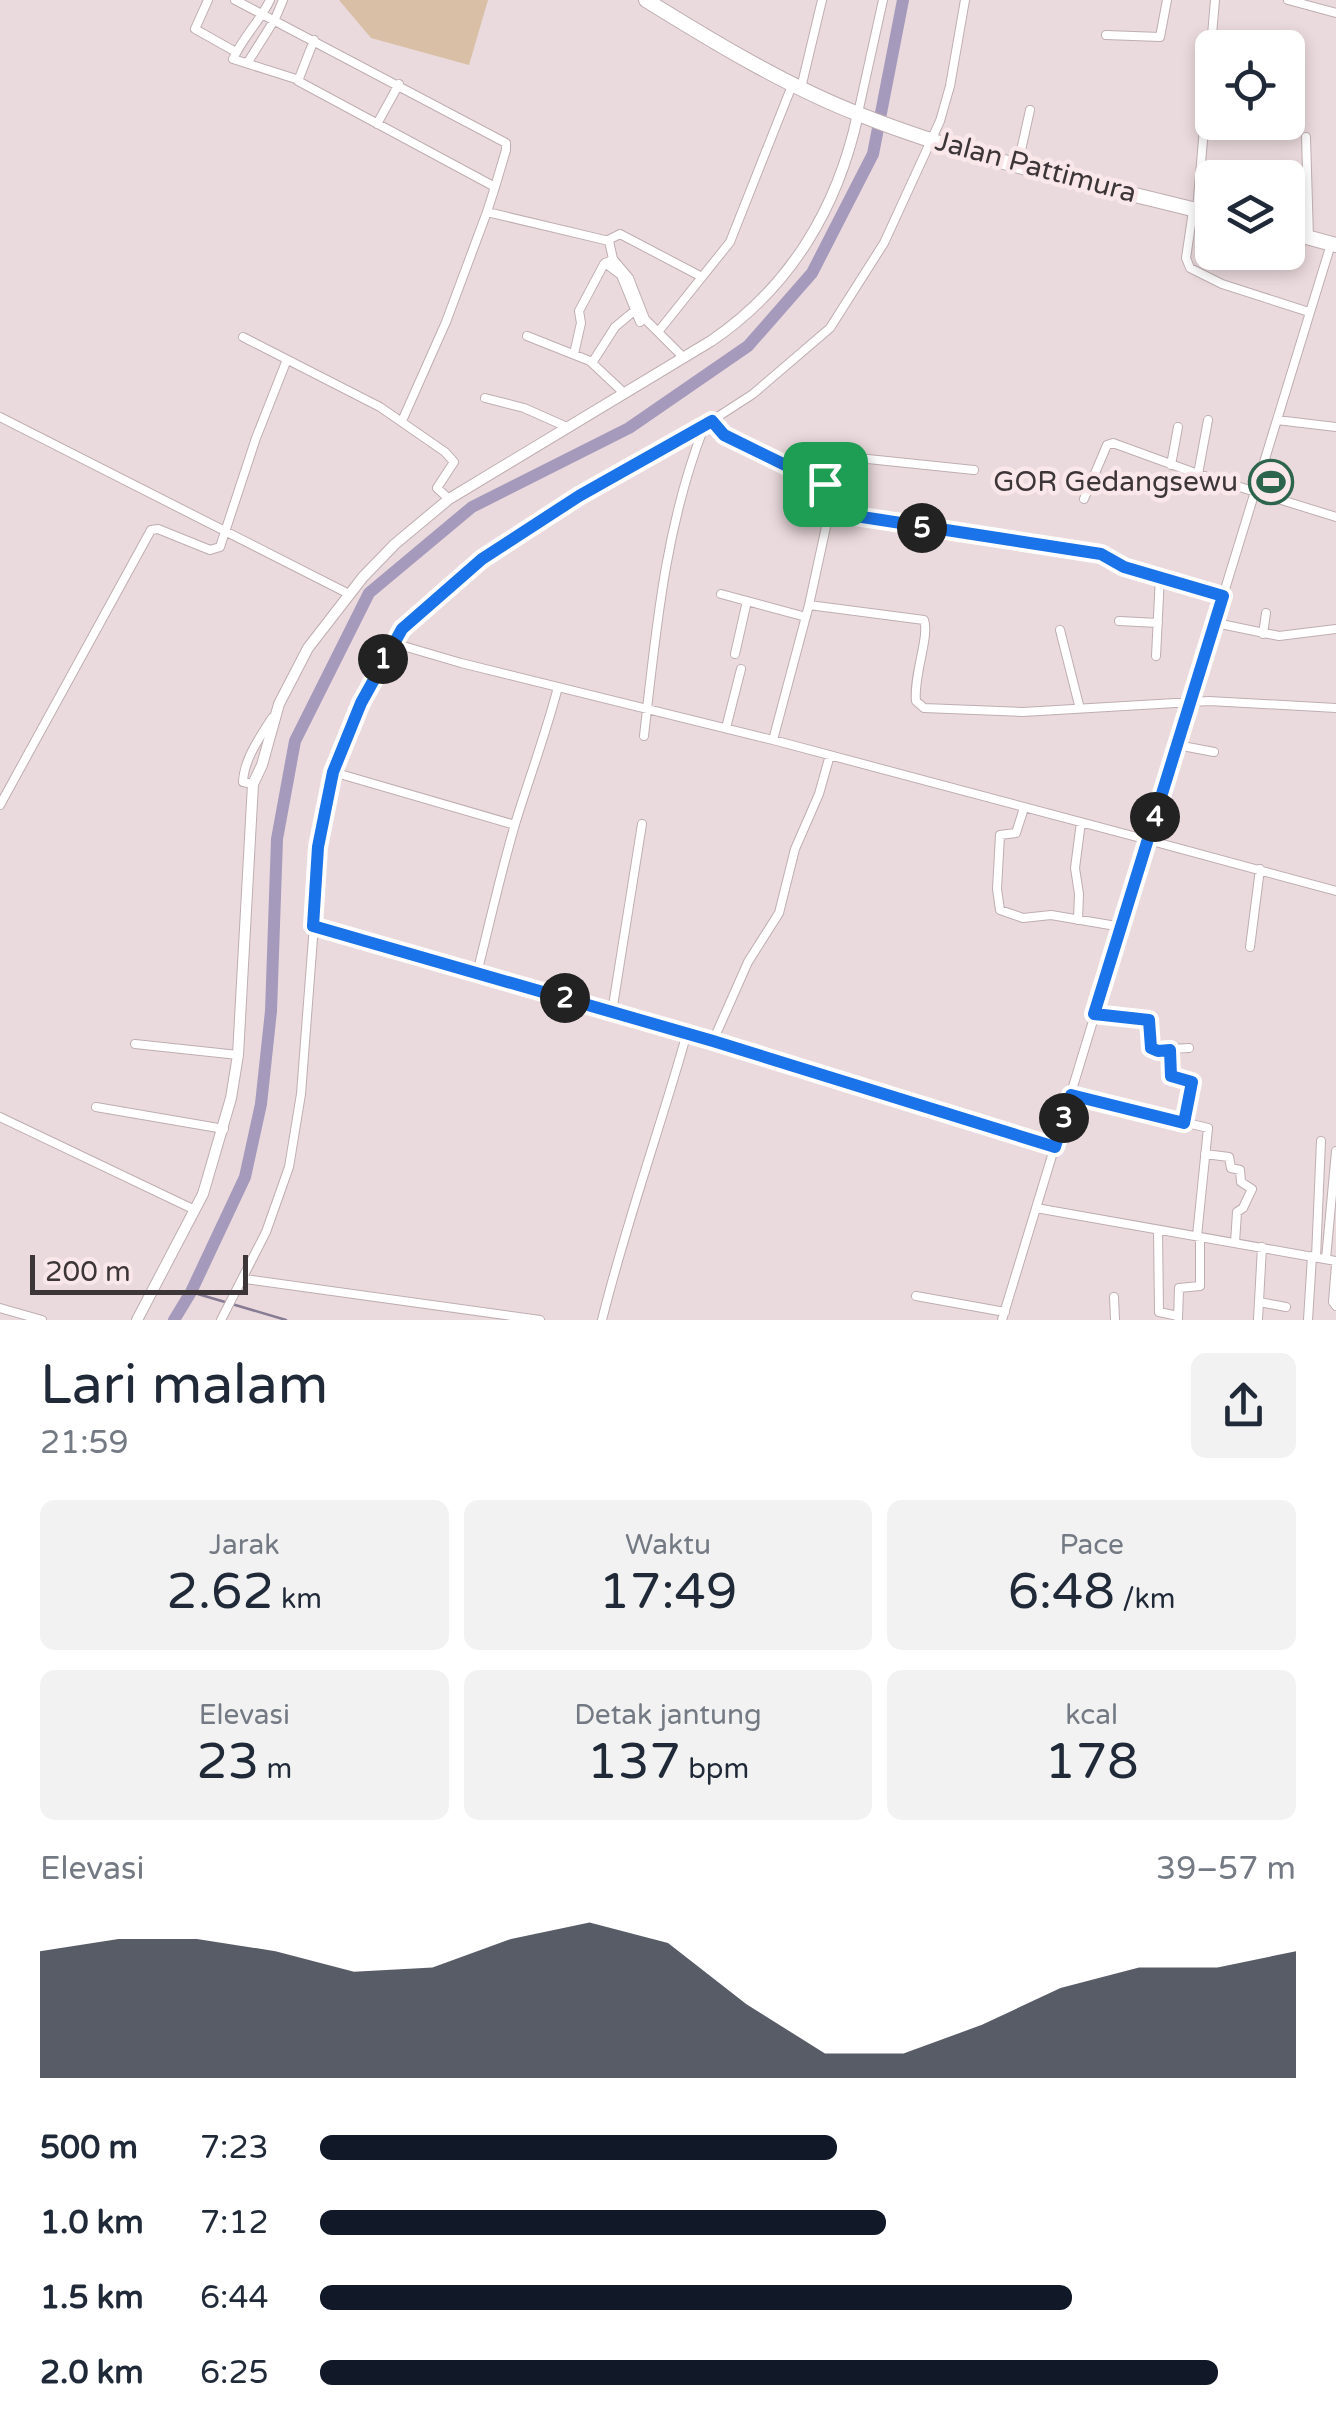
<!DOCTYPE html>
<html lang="id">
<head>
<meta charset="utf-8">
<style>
  :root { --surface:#fff; --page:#f2f2f3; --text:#1f2937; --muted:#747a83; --accent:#111827 }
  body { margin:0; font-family:"Varela Round",sans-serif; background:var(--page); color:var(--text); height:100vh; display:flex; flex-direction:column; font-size:38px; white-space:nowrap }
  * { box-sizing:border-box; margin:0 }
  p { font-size:32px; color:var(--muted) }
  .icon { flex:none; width:55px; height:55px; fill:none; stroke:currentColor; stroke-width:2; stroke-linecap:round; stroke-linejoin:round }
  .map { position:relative; height:1320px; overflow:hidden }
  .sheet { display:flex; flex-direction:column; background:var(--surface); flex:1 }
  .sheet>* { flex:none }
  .fabs { position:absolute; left:1195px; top:30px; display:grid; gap:20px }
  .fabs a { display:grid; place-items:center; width:110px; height:110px; border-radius:15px; background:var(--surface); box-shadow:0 5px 15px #0003; font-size:50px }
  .scale { position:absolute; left:30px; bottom:25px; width:218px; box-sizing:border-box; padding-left:10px; border:5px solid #3d3638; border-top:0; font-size:28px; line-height:35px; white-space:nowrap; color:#3d3638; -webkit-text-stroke:8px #f9e7ea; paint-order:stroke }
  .pin { position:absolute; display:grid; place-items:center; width:85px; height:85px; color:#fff; margin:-42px; border-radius:20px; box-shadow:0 5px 15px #0006 }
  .km { position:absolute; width:50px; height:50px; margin:-25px; border-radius:50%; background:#222; color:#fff; font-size:28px; line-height:50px; text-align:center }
  .round { display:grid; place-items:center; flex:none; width:105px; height:105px; border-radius:15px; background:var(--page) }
  .headline { display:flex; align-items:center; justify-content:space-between; height:170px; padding:0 40px }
  h1 { font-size:55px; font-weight:600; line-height:75px }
  .stats { display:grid; grid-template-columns:repeat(3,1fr); gap:15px; height:170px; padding:10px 40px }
  .stats div { display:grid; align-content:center; border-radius:15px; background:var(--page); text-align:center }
  .stats b { font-size:50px; font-weight:600 }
  .stats small { font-size:28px; font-weight:400 }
  .stats p { font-size:28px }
  .chart { height:280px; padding:20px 40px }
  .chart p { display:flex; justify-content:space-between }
  .chart svg { width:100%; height:180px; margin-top:10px; fill:var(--accent); opacity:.7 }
  ul { padding:0 40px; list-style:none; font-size:32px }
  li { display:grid; grid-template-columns:160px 120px 1fr; align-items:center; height:75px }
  li i { height:25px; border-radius:12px; background:var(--accent) }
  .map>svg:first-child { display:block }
  .green { fill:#d8bfa5 }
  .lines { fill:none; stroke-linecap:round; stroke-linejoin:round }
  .stream { stroke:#867c94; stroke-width:2.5 }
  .river { stroke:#a59abb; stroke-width:12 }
  .minor-casing { stroke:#bfaeb1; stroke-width:10 }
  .tertiary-casing { stroke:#bfaeb1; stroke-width:12 }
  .trunk-casing { stroke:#bfaeb1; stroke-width:16 }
  .minor { stroke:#fff; stroke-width:8 }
  .tertiary { stroke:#fff; stroke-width:10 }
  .trunk { stroke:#fff; stroke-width:14 }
  .route-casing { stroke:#fff; stroke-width:20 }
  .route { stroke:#1a73e8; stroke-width:12 }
  .labels { text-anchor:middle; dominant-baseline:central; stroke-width:9; stroke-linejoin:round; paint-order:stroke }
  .street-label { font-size:28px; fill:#3d3638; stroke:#f9e7ea }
  .poi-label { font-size:28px; fill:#3d3638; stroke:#f9e7ea; text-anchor:end }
</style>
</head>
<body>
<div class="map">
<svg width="1336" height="1320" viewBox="0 0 1336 1320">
  <rect width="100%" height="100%" fill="#ebdadd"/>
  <path class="green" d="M 339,0 L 488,0 L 469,65 L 371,38 Z"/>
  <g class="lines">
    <path class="stream" d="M 191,1292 L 286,1320"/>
    <path class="river" d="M 174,1320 L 191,1292 L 245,1177 L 261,1104 L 271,1011 L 277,839 L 295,741 L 369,593 L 472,507 L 629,428 L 748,346 L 812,273 L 873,154 L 903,0"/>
    <defs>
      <path id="minor" d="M 208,0 L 195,29 L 236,52
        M 235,0 L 506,143 L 506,150 L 495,187
        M 270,0 C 260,21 243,37 233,59 L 296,79
        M 1288,0 L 1336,13
        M 1106,35 L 1160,37 L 1167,0
        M 314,40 L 298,81 L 495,187 L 487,212 L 609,241 L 613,259 L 629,278 L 645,319 L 683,357
        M 248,62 L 275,19 L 283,0
        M 801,88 L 822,0
        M 858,113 L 883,0
        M 377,124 L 399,84
        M 1306,137 L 1309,238
        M 1018,164 L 1030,110
        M 1197,210 L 1215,0
        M 1193,211 L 1186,258 L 1190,268 L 1222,284 L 1309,312
        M 608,240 L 620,234 L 702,277
        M 1331,244 L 1148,840 L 1336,891
        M 605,263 L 621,275 L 640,322
        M 658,332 L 730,242 L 793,83
        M 527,336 L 590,361 L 624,393
        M 243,337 L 380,407 L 445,452 L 454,462 L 437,488 L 449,499
        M 574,354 L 581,323 L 579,311 L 604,264 L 613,259
        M 592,363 L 615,327 L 639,307
        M 485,398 L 524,408 L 567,427
        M 0,417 L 349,594
        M 1277,420 L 1336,427
        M 402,421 L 446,322 L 487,212
        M 712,421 L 724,435 L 834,490 L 809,605
        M 1171,465 L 1178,427
        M 1198,474 L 1208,420
        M 825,484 L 839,456 L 974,470
        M 1084,499 L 1107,445 L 1113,443 L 1198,474 L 1336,517
        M 831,512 L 1101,554 L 1124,567 L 1223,596
        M 721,594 L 806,617
        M 1119,621 L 1158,623
        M 1216,623 L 1279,636 L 1336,629
        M 1060,630 L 1080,709
        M 1263,634 L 1266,613
        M 393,643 L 461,663 L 773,740 L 1148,840 L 1002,1320
        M 735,654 L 747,601
        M 1156,656 L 1160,576
        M 726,728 L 741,669
        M 644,736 C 656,630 665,527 704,427
        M 773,740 L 809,605 L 924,620 C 930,636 913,676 916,701 L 924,708 L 1023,712 L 1209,701 L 1336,708
        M 1177,745 L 1214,752
        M 333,772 L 515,825
        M 253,784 L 243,782 C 244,759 260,737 272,718
        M 0,805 L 151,530 L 158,529 L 210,550 L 220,547 L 256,438 L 286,362
        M 1024,808 L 1016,833 L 1000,835 L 997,889 L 1000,910 L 1023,918 L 1051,915 L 1122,927
        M 1078,920 L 1079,894 L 1075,868 L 1081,822
        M 313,926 L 713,1041 L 1055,1147
        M 1250,947 L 1260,869
        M 477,973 C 490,922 501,871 516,821 C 530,776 546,733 558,687
        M 612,1012 L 642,824
        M 1094,1014 L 1147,1019 L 1154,1050 L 1189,1048
        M 713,1041 L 748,962 L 779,913 L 795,849 L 819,794 L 830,755
        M 135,1044 L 238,1055
        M 1171,1050 L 1171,1077 L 1192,1082 L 1184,1123
        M 1071,1095 L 1208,1128 L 1197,1236
        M 96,1107 L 224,1129
        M 0,1117 L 195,1210
        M 1205,1154 L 1229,1157 L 1231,1168 L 1240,1170 L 1241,1182 L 1252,1189 L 1243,1208 L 1237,1212 L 1235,1243
        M 1036,1208 L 1336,1261
        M 1158,1230 L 1159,1312 L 1178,1316
        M 1316,1257 L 1321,1141
        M 1326,1259 L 1336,1151
        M 1336,1265 L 1333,1302 L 1336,1306
        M 245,1279 L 540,1320
        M 916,1296 L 1005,1312
        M 1114,1297 L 1115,1320
        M 1259,1302 L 1286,1307
        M 0,1308 L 42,1320
        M 1258,1319 L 1262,1247
        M 221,1320 L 266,1232 L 289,1167 L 301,1094 L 322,821 L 339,754 L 386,654 L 415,614 L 469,568 L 579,496 L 705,425 L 753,394 L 830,328 L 884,243 L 940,121 L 950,86 L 965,0
        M 602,1320 C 626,1223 660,1129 687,1033
        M 1178,1320 L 1179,1288 L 1200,1286 L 1200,1237
        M 1308,1320 L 1312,1256"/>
      <path id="tertiary" d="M 137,1320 L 203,1194 L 231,1098 L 238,1055 L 253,784 L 262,765 L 279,704 L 308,648 L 363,577 L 395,544 L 449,499 L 711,341 C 791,287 838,207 858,114"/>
      <path id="trunk" d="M 646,0 C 712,41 788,87 861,115 C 973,160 1095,184 1212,214
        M 1288,232 L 1336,245"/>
    </defs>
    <use href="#minor" class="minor-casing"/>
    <use href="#tertiary" class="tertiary-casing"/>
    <use href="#trunk" class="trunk-casing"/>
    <use href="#minor" class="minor"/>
    <use href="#tertiary" class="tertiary"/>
    <use href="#trunk" class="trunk"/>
  </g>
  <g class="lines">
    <defs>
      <path id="route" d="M 712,421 L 724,435 L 832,488 L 836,494 L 830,512 L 1101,554 L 1124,567 L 1223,596 L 1094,1014 L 1149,1020 L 1151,1048 L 1158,1051 L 1170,1050 L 1171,1076 L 1192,1082 L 1184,1123 L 1071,1095 L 1055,1147 L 713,1041 L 313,926 L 318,847 L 333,772 L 361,703 L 402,629 L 482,559 L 579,496 Z"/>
    </defs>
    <use href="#route" class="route-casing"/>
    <use href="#route" class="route"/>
  </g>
  <defs>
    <symbol id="stadium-ring" viewBox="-11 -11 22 22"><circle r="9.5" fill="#f9e7ea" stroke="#2c644c" stroke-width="1.5"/><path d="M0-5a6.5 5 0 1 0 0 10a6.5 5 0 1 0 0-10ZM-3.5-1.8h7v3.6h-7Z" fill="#2c644c"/></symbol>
  </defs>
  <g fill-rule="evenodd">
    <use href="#stadium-ring" x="1246" y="457" width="50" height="50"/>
  </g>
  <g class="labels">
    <g class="street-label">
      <text transform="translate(1036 167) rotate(15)">Jalan Pattimura</text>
    </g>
    <g class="poi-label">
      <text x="1238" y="482">GOR Gedangsewu</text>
    </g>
  </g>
</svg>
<div class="fabs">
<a><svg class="icon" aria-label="locate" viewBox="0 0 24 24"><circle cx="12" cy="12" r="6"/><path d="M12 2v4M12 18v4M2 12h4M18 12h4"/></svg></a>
<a><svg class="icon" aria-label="layers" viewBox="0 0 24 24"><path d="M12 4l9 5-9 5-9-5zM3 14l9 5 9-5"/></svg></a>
</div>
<div class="scale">200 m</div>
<div class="pin" style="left:825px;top:484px;background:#1e9e55"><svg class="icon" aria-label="arrive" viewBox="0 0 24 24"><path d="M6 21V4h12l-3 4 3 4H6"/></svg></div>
<b class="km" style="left:383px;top:659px">1</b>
<b class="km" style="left:565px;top:998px">2</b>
<b class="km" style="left:1064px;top:1118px">3</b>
<b class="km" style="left:1155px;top:817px">4</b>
<b class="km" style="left:922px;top:528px">5</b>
</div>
<section class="sheet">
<div class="headline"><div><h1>Lari malam</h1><p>21:59</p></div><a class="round"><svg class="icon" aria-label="share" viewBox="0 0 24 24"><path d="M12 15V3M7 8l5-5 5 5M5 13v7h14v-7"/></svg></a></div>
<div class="stats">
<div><p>Jarak</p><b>2.62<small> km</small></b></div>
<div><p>Waktu</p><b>17:49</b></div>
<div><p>Pace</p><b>6:48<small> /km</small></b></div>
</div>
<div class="stats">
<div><p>Elevasi</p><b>23<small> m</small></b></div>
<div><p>Detak jantung</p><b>137<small> bpm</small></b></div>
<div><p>kcal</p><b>178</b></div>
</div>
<div class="chart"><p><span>Elevasi</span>39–57 m</p>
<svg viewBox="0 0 160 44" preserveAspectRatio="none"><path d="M0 44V13L10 10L20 10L30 13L40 18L50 17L60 10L70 6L80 11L90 26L100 38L110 38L120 31L130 22L140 17L150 17L160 13V44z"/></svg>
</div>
<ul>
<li><b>500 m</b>7:23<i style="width:53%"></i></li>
<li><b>1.0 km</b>7:12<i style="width:58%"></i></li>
<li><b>1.5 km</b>6:44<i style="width:77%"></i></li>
<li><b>2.0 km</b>6:25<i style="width:92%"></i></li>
</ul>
</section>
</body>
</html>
